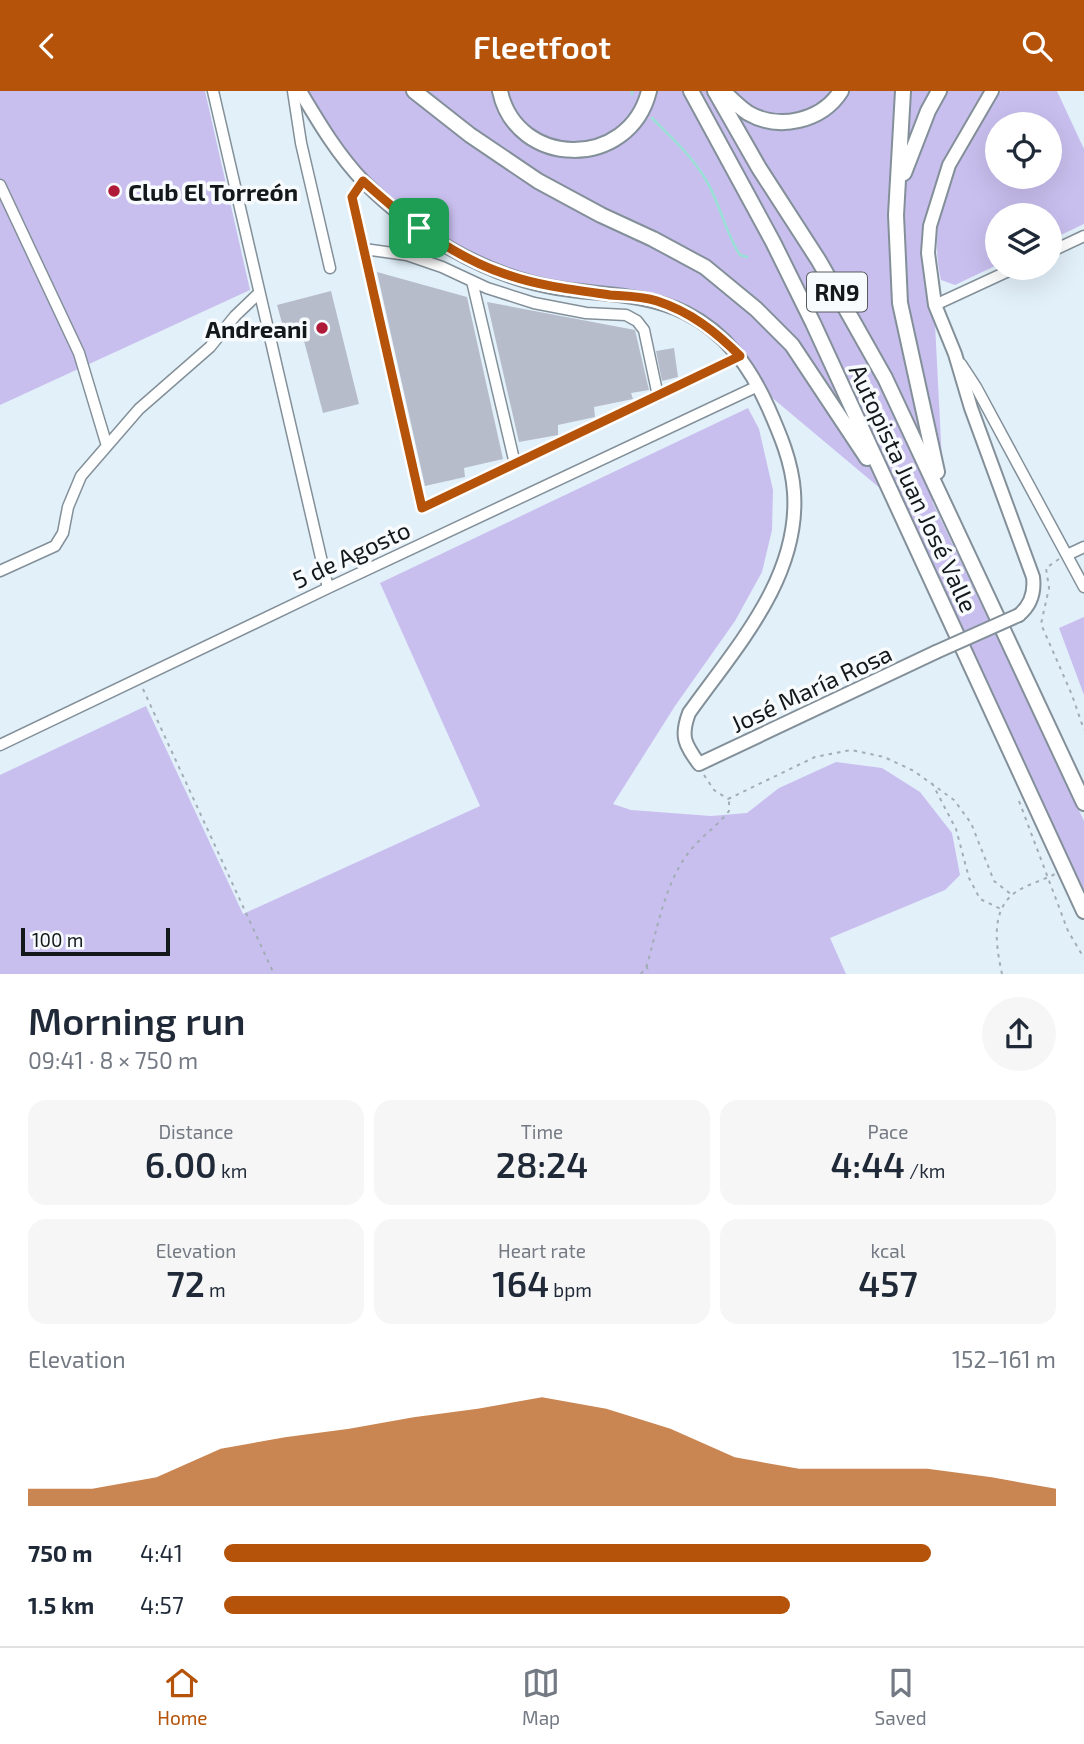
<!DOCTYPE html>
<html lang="en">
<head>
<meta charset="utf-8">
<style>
  :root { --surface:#fff; --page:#f6f6f7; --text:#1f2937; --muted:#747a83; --line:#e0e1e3; --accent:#b45309 }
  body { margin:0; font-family:"Exo 2",sans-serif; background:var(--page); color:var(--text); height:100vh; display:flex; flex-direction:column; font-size:26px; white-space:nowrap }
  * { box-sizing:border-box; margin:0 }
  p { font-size:23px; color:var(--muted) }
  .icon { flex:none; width:38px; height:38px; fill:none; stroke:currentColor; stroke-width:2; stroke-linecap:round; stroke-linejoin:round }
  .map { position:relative; height:883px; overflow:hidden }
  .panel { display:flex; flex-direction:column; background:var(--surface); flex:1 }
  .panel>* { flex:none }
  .fabs { position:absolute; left:985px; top:21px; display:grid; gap:14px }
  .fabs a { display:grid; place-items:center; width:77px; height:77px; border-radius:50%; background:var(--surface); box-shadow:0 7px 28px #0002; font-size:35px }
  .scale { position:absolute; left:21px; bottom:18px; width:149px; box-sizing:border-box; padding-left:7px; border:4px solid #13181b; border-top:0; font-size:19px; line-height:24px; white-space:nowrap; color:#13181b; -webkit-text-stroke:5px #f8fbfd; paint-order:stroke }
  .pin { position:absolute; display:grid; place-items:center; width:60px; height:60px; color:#fff; margin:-30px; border-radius:14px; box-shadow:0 4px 10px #0006 }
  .round { display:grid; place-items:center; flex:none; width:74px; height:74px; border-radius:37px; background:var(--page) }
  .overview { display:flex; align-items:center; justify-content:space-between; height:119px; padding:0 28px }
  h1 { font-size:38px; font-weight:600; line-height:52px }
  .figures { display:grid; grid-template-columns:repeat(3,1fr); gap:10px; height:119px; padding:7px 28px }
  .figures div { display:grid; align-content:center; border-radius:18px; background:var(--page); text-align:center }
  .figures b { font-size:35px; font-weight:600 }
  .figures small { font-size:19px; font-weight:400 }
  .figures p { font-size:19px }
  .chart { height:196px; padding:14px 28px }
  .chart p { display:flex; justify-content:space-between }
  .chart svg { width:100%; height:126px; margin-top:7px; fill:var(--accent); opacity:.7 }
  ul { padding:0 28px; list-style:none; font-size:23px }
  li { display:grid; grid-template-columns:112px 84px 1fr; align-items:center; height:52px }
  li i { height:18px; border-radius:9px; background:var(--accent) }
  header { display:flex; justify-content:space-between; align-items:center; height:91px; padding:0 28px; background:var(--accent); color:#fff; font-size:32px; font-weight:600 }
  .tab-bar { display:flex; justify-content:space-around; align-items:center; height:98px; border-top:2px solid var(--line); background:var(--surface); font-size:19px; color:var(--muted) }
  .tab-bar a { display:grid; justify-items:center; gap:4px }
  .tab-bar .current { color:var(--accent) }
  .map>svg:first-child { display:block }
  .green { fill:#c9bfef; fill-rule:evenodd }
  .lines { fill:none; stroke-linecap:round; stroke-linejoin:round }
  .stream { stroke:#99e0d5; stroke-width:2.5 }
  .building { fill:#b6bcca }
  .minor-casing { stroke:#839099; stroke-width:13 }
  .major-casing { stroke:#839099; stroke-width:16 }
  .highway-casing { stroke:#839099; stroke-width:18 }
  .path { stroke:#a2adb5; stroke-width:2; stroke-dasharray:3.5 5; stroke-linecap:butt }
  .minor { stroke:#fff; stroke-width:10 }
  .major { stroke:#fff; stroke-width:12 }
  .highway { stroke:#fff; stroke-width:14 }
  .major-bridge-casing { stroke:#839099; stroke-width:16; stroke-linecap:butt }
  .major-bridge { stroke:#fff; stroke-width:12 }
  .route-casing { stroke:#fff; stroke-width:14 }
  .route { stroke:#b45309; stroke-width:9 }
  .poi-dot { fill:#af1a38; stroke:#f8fbfd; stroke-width:2.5 }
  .labels { text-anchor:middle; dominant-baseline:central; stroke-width:7; stroke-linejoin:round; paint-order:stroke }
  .shield { fill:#f8fbfd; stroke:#585c5f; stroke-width:2 }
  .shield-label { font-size:23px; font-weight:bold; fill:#13181b }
  .poi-label { font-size:24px; font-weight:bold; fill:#13181b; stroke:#f8fbfd; text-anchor:start }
  .street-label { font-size:24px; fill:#13181b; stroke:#f8fbfd }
</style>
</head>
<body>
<header><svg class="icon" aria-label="back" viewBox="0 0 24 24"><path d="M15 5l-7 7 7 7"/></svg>Fleetfoot<svg class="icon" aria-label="search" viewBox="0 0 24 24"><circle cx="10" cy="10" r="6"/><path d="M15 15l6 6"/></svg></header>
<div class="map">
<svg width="1084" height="883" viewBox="0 0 1084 883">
  <rect width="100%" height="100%" fill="#e2f0fa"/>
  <path class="green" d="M 0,0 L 205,0 L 250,199 L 0,314 Z
    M 300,0 L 992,0 L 973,32 L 930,135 L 944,409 L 932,410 L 1084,730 L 1084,799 L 900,409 L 894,409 L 758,295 L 740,265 L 687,222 L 555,196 L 462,163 L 363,90 Z
    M 1001,0 L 1057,0 L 1084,58 L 1084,133 L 1050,149 L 1050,124 L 998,124 L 997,174 L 955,194 L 941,189 C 924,114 964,61 1001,0 ZM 998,33 L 1050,33 L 1050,86 L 998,86 Z
    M 748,317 L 759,338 L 773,399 L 772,439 L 762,481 L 735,530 L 675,615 L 613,713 L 631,719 L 711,725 L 747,722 L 779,697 L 836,671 L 882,677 L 920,701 L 952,742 L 960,784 L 945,799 L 830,847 L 846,883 L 0,883 L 0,684 L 146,615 L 243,823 L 480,715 L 380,492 Z
    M 1084,526 L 1084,604 L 1059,537 Z"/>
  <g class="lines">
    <path class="stream" d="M 632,0 L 632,3
      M 652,27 C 671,46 692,65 706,89 C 720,112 725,141 740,164 L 747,166"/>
  </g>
  <path class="building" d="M 377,181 L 467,206 L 503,368 L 464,377 L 465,386 L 425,395 Z
    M 331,200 L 359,313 L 323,322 L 303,246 L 287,250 L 277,214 Z
    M 487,211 L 635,239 L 649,299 L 631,302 L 633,308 L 594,316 L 595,326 L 558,334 L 558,344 L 519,351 Z
    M 674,257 L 678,286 L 662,290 L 656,260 Z"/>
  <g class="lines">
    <defs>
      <path id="minor" d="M 213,0 L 328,497
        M 293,0 L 301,52 L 330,177
        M 363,90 L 352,106 L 422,417 L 740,265
        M 0,94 L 79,262 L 107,355
        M 364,158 L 407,164 L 442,176 L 487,197 L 534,212 L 586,222 L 626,224 L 637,230 L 644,239 L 658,305
        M 1050,161 L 1084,145
        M 472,190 L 515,373
        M 935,214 L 1015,177
        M 961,273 L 976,296 L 1084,496
        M 1067,464 L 1084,456
        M 0,480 L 55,455 L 63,442 L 68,416 L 81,385 L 139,318 L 210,256 L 235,225 L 259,202
        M 0,654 L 328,497 L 758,295"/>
      <path id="major" d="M 300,0 C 319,32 338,64 364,91 C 415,142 484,185 557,197 C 600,204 646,202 686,222 C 726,242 750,276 768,316 C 780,343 792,371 794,401 C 800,487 736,556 689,622 C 680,646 685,653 699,673 L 936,561
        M 992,0 L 949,74 L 930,135 L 928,162 L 935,214 L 955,263 L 971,317 L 1033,486 C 1035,502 1031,514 1019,524"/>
      <path id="highway" d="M 414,0 L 470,44 L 538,90 L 601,124 L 653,148 L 705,176 L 756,218 L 792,254 L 867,367
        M 500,0 C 516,77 629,80 649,0
        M 691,0 L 773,151 L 813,232 L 1084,820
        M 715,0 L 759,77 L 819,170 L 885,287 L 1084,712
        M 723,0 C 731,8 739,16 748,22 C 779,40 822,30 841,0
        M 903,0 L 896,124 L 900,212 L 937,381
        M 904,82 L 928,20 L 939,0"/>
    </defs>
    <use href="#minor" class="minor-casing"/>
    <use href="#major" class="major-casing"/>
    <use href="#highway" class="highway-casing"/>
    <path class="path" d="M 1059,468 L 1046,477 L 1049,497 L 1041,533 L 1072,604 L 1084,639
      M 143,598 L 274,883
      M 704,684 L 714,699 L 728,708
      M 932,692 L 956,738 L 969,787 L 980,808 L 1001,818
      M 728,708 L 815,666 L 851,659 L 884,666 L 914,680 L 954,709 L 971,732 L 994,790 L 1012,804
      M 1019,710 L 1068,840 L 1084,867
      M 647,875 L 648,883
      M 641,883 L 647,874 C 658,835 666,785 695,754 C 706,742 719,733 729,720 L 729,709
      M 1002,883 C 997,859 990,824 1011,805 C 1021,795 1042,790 1055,783"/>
    <use href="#minor" class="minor"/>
    <use href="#major" class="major"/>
    <use href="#highway" class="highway"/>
    <defs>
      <path id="major-bridge" d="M 936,561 L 1019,524"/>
    </defs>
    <use href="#major-bridge" class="major-bridge-casing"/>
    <use href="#major-bridge" class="major-bridge"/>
  </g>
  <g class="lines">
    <defs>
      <path id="route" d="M 363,90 C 405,128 451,165 505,183 C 539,195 574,199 610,204 C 625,205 642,205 657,210 C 691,221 716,241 740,265 L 422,417 L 352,106 Z"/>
    </defs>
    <use href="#route" class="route-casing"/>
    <use href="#route" class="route"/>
  </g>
  <g class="poi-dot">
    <circle cx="114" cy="100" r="7"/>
    <circle cx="322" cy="237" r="7"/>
  </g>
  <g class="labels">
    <rect class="shield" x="807" y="181.5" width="60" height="39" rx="5"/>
    <g class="shield-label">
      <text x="837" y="201">RN9</text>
    </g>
    <g class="poi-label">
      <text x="128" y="100">Club El Torreón</text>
      <text x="308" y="237" text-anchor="end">Andreani</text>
    </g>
    <g class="street-label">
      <text transform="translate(914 397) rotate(65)">Autopista Juan José Valle</text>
      <text transform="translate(351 463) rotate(-25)">5 de Agosto</text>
      <text transform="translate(811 597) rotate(-25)">José María Rosa</text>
    </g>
  </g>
</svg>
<div class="fabs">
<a><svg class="icon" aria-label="locate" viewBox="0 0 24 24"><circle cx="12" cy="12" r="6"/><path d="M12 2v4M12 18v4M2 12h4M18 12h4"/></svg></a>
<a><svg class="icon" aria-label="layers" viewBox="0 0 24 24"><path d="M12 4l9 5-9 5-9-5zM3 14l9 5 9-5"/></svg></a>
</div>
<div class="scale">100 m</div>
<div class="pin" style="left:419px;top:137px;background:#1e9e55"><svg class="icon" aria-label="arrive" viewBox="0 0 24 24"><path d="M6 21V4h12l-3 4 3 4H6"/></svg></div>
</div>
<section class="panel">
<div class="overview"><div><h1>Morning run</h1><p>09:41 · 8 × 750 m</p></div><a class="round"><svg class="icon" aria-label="share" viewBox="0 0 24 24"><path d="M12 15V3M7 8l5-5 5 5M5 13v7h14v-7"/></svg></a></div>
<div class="figures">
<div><p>Distance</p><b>6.00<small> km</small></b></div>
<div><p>Time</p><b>28:24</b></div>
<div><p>Pace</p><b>4:44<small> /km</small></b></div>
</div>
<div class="figures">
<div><p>Elevation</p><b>72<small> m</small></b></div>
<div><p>Heart rate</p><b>164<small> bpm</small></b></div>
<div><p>kcal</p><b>457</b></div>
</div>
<div class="chart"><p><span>Elevation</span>152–161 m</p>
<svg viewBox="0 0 160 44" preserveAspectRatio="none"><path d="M0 44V38L10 38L20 34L30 24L40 20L50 17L60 13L70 10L80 6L90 10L100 17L110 27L120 31L130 31L140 31L150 34L160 38V44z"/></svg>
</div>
<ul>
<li><b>750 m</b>4:41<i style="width:85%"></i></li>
<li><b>1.5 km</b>4:57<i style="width:68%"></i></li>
</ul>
</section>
<nav class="tab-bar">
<a class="current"><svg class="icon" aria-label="home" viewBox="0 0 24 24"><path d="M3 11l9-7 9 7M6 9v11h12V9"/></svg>Home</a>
<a><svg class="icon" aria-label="map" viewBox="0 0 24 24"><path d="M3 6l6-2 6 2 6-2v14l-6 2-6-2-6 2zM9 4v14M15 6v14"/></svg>Map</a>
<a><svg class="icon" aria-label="saved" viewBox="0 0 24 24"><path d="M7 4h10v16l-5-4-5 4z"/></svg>Saved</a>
</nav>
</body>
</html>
